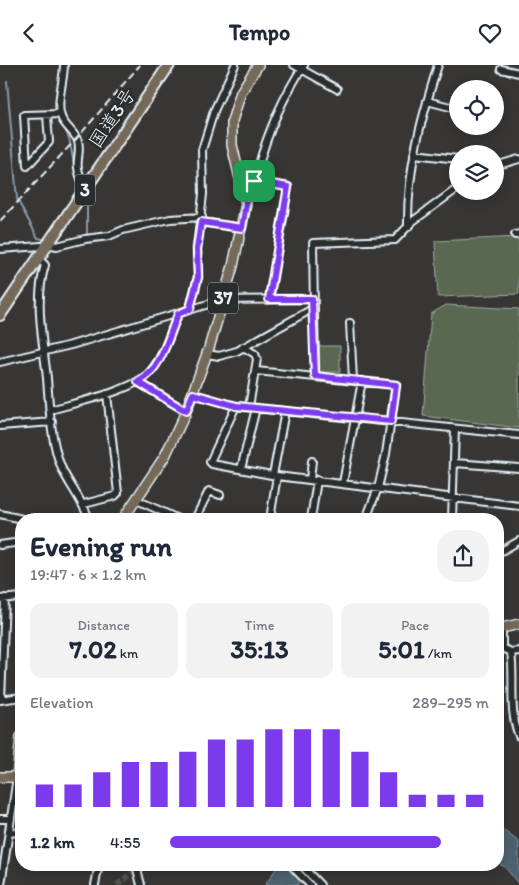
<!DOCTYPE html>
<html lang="en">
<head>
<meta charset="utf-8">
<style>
  :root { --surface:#fff; --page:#f2f2f3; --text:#1f2937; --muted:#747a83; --accent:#7c3aed }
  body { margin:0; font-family:Itim,"Klee One",sans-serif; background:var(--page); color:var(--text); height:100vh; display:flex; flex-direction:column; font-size:19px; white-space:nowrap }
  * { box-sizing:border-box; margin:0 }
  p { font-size:16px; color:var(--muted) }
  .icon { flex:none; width:28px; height:28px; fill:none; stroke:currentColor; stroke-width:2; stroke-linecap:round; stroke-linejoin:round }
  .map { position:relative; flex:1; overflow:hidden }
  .side { position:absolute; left:15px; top:448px; width:489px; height:358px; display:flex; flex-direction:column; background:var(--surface); border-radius:20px; box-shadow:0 2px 12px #0003 }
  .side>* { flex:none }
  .tools { position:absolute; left:449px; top:15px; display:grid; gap:10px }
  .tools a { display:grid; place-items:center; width:55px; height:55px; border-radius:50%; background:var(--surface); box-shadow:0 2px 12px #0003; font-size:25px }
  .pin { position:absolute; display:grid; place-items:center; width:42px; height:42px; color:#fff; margin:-21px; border-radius:10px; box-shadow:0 2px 8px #0006 }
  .round { display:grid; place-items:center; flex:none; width:52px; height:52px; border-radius:20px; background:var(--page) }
  .head { display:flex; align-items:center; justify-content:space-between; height:85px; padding:0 15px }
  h1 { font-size:28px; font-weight:700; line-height:38px }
  .figures { display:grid; grid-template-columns:repeat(3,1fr); gap:8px; height:85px; padding:5px 15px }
  .figures div { display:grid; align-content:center; border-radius:12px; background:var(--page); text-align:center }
  .figures b { font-size:25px; font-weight:700 }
  .figures small { font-size:14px; font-weight:400 }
  .figures p { font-size:14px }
  .chart { height:140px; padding:10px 15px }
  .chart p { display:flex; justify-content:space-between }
  .chart svg { width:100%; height:90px; margin-top:5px; stroke:var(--accent); stroke-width:6 }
  ul { padding:0 15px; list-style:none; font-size:16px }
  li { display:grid; grid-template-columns:80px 60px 1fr; align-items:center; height:38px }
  li i { height:12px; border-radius:6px; background:var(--accent) }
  header { display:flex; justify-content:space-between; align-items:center; height:65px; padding:0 15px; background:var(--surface); font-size:22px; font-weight:700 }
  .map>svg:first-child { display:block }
  .green { fill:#5a6851; stroke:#a1aca4 }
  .water { fill:#4d6270; stroke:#8b9ba6 }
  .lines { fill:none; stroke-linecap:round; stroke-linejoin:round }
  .stream { stroke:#8b9ba6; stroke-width:2 }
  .minor-tunnel { stroke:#525252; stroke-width:6; stroke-dasharray:6 3; stroke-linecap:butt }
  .minor-casing { stroke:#e8f1f8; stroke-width:10 }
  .major-casing { stroke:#e8f1f8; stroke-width:12 }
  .highway-casing { stroke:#e8f1f8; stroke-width:14 }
  .minor { stroke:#2a2d2e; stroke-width:6 }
  .major { stroke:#746a5a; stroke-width:9 }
  .highway { stroke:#746a5a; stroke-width:10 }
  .rail { stroke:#e8f1f8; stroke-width:2; stroke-dasharray:8 4; stroke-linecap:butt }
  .route-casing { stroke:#fff; stroke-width:10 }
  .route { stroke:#7c3aed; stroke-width:6 }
  .labels { text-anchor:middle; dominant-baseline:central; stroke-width:5; stroke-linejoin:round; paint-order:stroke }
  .shield { fill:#2a2d2e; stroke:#afb6bb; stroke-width:1 }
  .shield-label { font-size:18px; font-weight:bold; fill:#e8f1f8 }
  .street-label { font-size:19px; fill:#e8f1f8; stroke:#2a2d2e }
</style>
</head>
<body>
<header><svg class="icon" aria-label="back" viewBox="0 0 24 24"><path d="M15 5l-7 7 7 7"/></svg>Tempo<svg class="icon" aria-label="heart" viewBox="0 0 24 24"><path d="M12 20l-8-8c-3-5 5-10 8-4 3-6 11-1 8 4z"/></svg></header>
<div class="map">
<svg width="519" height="820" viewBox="0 0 519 820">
  <rect width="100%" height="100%" fill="#373635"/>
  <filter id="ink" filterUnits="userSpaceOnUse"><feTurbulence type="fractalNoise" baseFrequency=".02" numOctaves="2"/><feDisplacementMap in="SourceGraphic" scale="10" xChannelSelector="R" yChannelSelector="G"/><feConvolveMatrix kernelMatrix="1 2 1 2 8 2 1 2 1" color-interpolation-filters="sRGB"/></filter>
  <g filter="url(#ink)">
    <path class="green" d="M 519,172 L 519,229 L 438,232 L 435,176 Z
      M 446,240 L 519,244 L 519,363 L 423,351 L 431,249 Z
      M 319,281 L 340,281 L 340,307 L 319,307 Z"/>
    <path class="water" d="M 498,761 L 519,777 L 519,820 L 505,802 L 498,798 Z
      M 279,799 L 315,799 L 297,820 L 265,820 Z"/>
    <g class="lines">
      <path class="stream" d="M 7,16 L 17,134 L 38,173 L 47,175
        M 58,50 L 69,73 L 77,115 L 81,123
        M 78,172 L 87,170 L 87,136 L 85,132"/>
      <path class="minor-tunnel" d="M 117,820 L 137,804"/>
      <defs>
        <path id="minor" d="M 64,0 C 64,16 55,40 62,54 C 66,62 75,68 78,76 C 82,90 72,97 83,117
          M 294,0 L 337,24
          M 501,4 L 519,8
          M 427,36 L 458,44
          M 47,50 L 49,77 L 27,101 L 24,50 L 60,49
          M 414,89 L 458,94
          M 495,101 L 519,94
          M 254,116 L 288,122 L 269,235
          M 245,131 C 254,125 255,113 258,103 C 268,66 283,32 304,0
          M 201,157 L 242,163
          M 408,162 C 407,104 421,55 438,0
          M 515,170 L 519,169
          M 48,179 L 57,181 L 85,174 L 109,171 L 123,165 L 170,154 L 202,152
          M 0,184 L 41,181
          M 38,193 L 45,200 C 34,236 43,276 47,313 C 49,340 51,379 62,404 C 70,421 82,435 89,454
          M 190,244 L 198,212 L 197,184 L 203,129 L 202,85 L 214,46 L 235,0
          M 350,258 L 353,315
          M 243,282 L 255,289 L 257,294 L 249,342
          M 207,289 L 219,291 L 237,286 L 312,244
          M 0,297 L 71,280 L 222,235 L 312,234
          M 256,306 L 396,320 L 386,389 L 378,423 L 366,454
          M 315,311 L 313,178 L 395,175 L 413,156 L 458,123
          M 138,317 L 186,346
          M 193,329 L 236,341 L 519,370
          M 236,341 L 210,397 L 212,399 L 277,411 L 519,441
          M 50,345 C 74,338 134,326 150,307 C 164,291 170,268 178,249
          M 0,361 L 52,357
          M 455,398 L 519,403
          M 241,404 L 256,343
          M 273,410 L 285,346
          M 310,414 L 312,396
          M 343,418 L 362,316
          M 137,435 L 178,454
          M 84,439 L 115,431 L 118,428 L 107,329
          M 0,449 L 22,454
          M 195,454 L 209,426 L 220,430
          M 270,454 L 277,411
          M 311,454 L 317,415
          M 452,454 L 455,364
          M 0,480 L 21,477
          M 498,488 L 519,476
          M 0,534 L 21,532
          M 498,557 L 502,565 L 502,583 L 511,587 C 515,615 508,645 519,671
          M 511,587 L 519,586
          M 0,635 L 21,632
          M 1,635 L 5,533
          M 14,738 L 21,738
          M 0,754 L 11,754
          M 10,767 L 21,768
          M 290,799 L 310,820
          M 300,799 L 320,820
          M 1,820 L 17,712
          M 95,820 L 99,799
          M 141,820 L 137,804 L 146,799"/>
        <path id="major" d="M 123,454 L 165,391 L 185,349 L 209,283 L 233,201 L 246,139 L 232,80 L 232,56 L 241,27 L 258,0
          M 498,564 L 519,559
          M 0,712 L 21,712
          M 17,712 L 21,672"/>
        <path id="highway" d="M 0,250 L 169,0"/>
      </defs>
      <use href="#minor" class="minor-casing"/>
      <use href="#major" class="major-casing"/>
      <use href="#highway" class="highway-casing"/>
      <use href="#minor" class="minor"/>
      <use href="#major" class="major"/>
      <use href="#highway" class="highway"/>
      <path class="rail" d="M 0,156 L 77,73 L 140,0"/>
    </g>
  </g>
  <g class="lines" filter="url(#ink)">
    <defs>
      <path id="route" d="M 254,116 L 288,122 L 269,234 L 312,234 L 315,311 L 396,320 L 391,356 L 236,341 L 193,329 L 186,346 L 138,317 C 161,306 169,270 178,249 L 190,244 L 198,212 L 197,184 L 201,157 L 242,163 L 246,139 L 245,131 L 250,128 Z"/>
    </defs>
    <use href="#route" class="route-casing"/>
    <use href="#route" class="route"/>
  </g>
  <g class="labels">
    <g class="shield">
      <rect x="75" y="109.5" width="20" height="31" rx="4"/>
      <rect x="208" y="217.5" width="30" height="31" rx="4"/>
    </g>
    <g class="shield-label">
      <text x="85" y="125">3</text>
      <text x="223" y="233">37</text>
    </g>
    <g class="street-label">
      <text transform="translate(112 53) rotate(-56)">国道3号</text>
    </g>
  </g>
</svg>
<div class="tools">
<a><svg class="icon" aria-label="locate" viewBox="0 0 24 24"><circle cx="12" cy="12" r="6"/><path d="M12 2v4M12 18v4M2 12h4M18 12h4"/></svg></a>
<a><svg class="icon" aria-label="layers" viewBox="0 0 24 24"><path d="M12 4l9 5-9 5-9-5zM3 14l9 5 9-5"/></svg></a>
</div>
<div class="pin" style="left:254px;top:116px;background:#1e9e55"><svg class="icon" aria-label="arrive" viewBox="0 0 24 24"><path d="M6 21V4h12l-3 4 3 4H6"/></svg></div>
<section class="side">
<div class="head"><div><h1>Evening run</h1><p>19:47 · 6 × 1.2 km</p></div><a class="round"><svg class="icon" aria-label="share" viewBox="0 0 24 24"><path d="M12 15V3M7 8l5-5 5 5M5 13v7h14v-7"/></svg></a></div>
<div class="figures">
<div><p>Distance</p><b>7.02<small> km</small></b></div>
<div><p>Time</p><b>35:13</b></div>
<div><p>Pace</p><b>5:01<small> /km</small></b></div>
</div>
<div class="chart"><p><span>Elevation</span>289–295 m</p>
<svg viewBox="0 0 160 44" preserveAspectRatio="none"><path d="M5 44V33M15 44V33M25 44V27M35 44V22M45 44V22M55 44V17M65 44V11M75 44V11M85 44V6M95 44V6M105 44V6M115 44V17M125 44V27M135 44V38M145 44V38M155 44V38"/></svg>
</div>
<ul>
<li><b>1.2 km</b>4:55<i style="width:85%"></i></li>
</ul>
</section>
</div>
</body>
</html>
